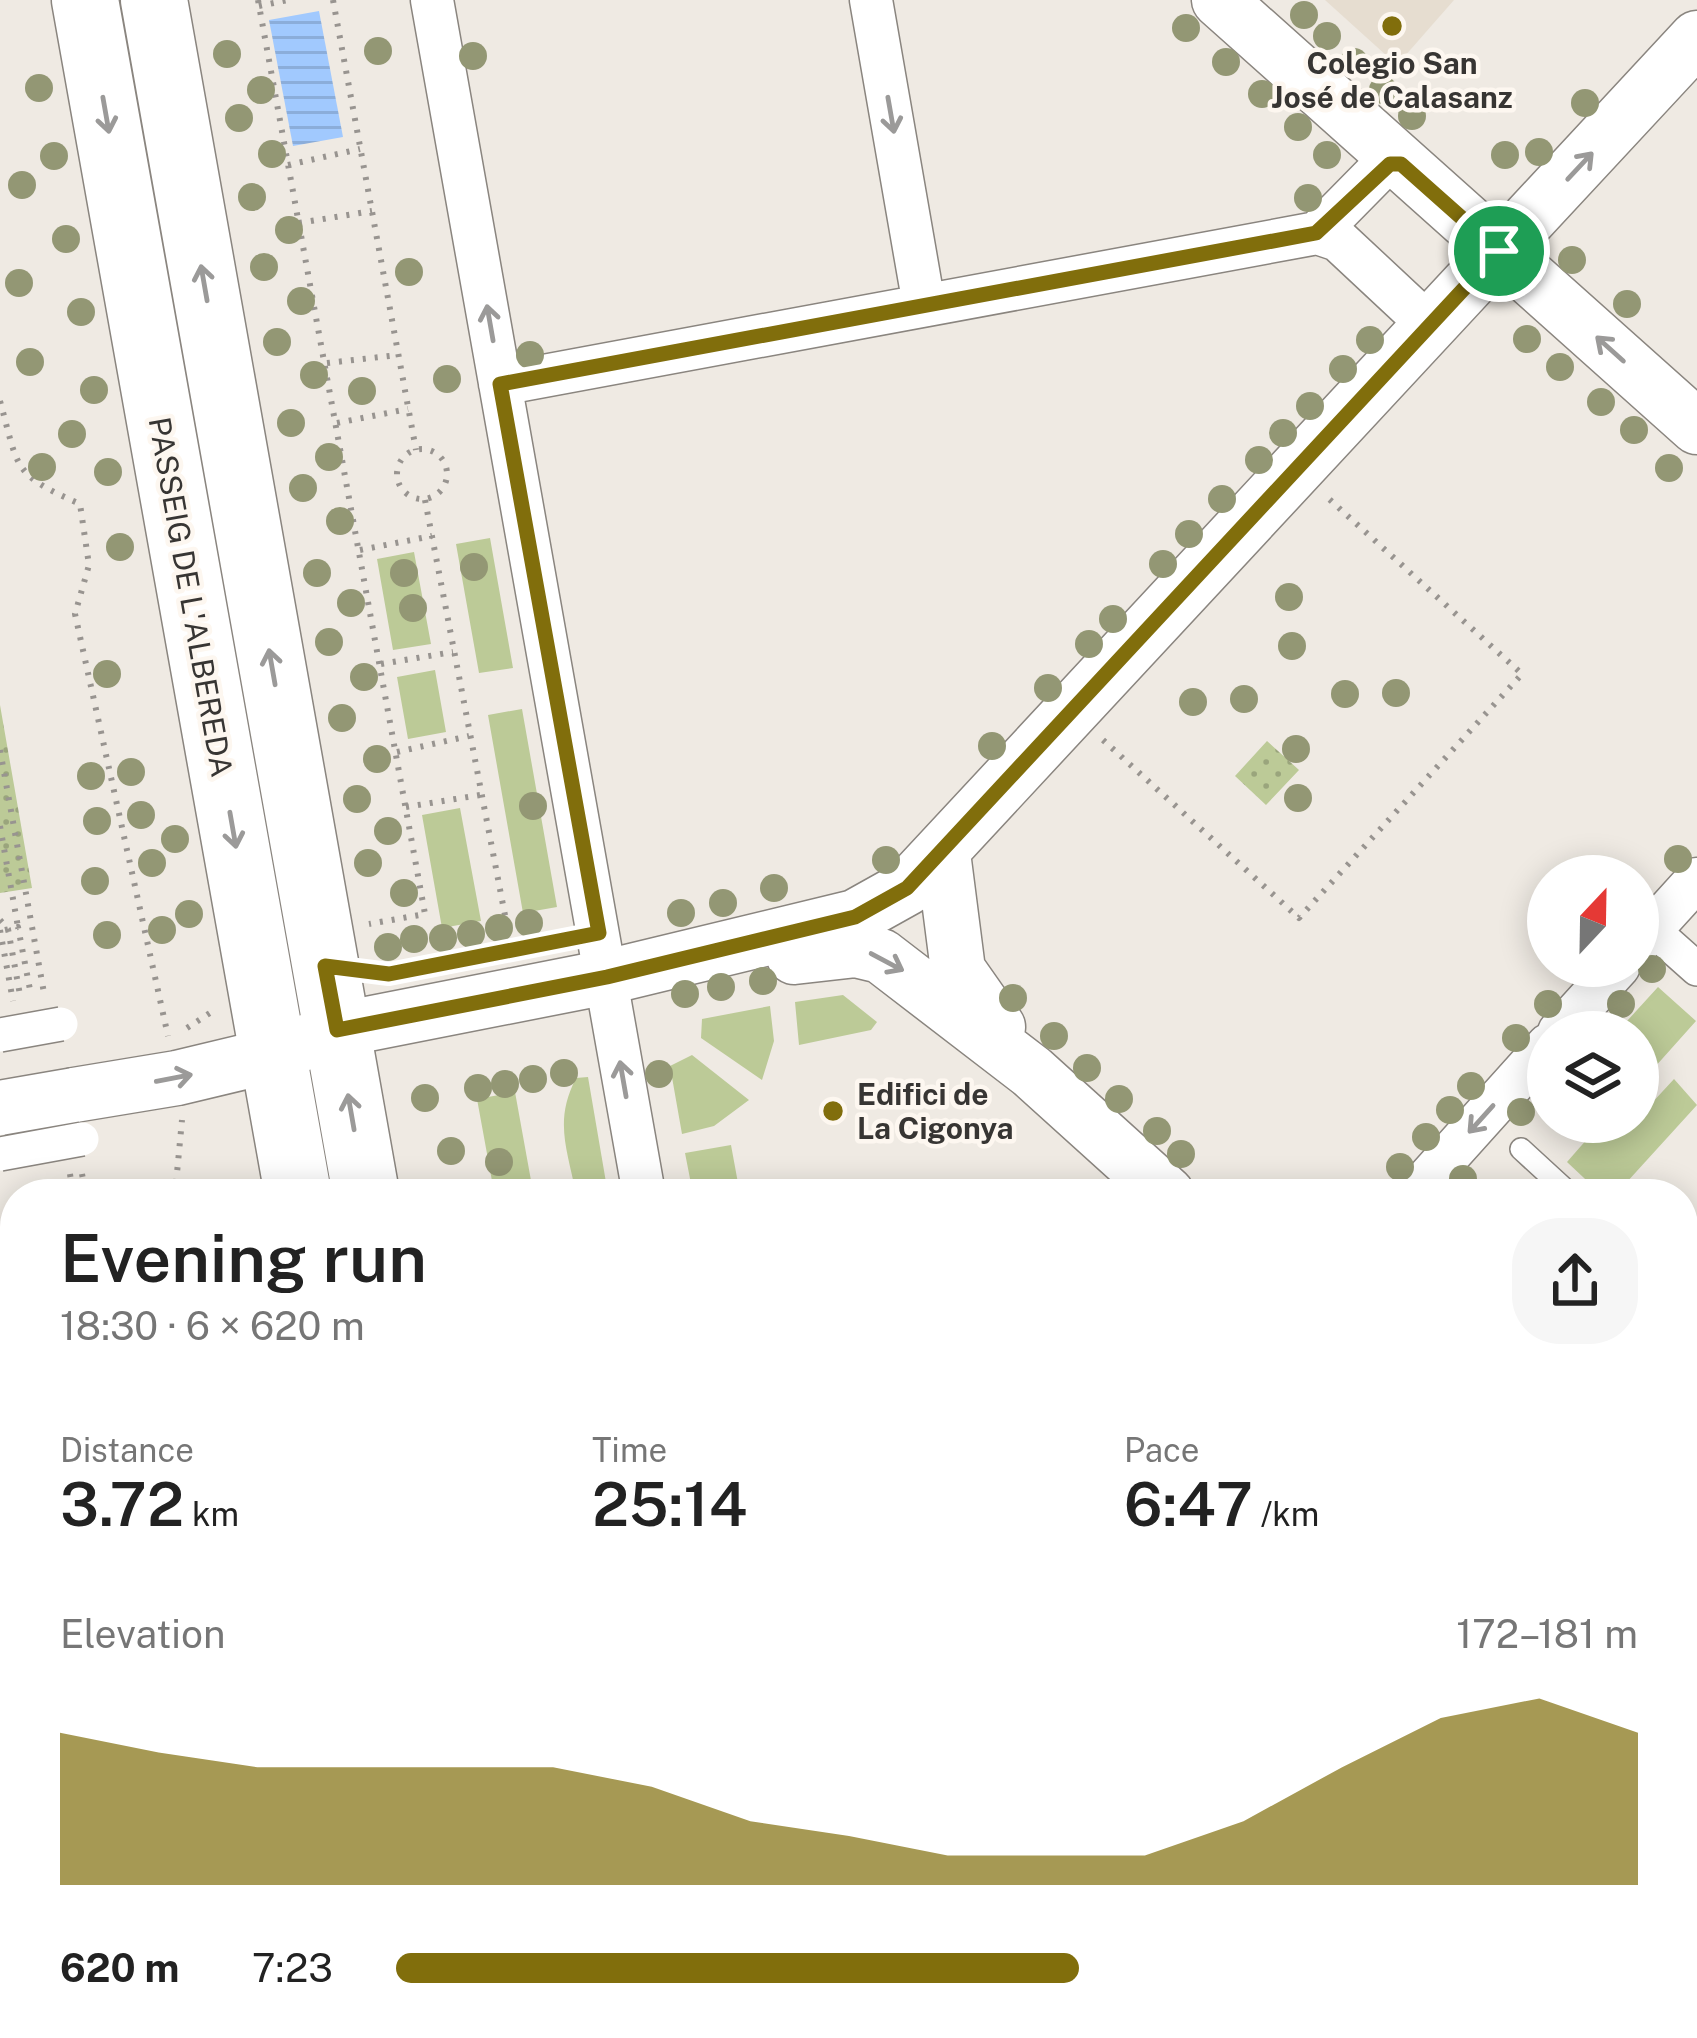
<!DOCTYPE html>
<html lang="en">
<head>
<meta charset="utf-8">
<style>
  :root { --surface:#fff; --page:#f6f6f6; --text:#222; --muted:#767676; --accent:#816e0c }
  body { margin:0; font-family:"Public Sans",sans-serif; background:var(--page); color:var(--text); height:100vh; display:flex; flex-direction:column; font-size:45px; white-space:nowrap }
  * { box-sizing:border-box; margin:0 }
  p { font-size:39px; color:var(--muted) }
  .icon { flex:none; width:66px; height:66px; fill:none; stroke:currentColor; stroke-width:2; stroke-linecap:round; stroke-linejoin:round }
  .map { position:relative; flex:1; overflow:hidden }
  .sheet { position:absolute; left:0px; top:1179px; width:1698px; height:861px; display:flex; flex-direction:column; background:var(--surface); border-radius:48px 48px 0 0; box-shadow:0 6px 30px #0003 }
  .sheet>* { flex:none }
  .needle { width:78px; rotate:22deg }
  .buttons { position:absolute; left:1527px; top:855px; display:grid; gap:24px }
  .buttons a { display:grid; place-items:center; width:132px; height:132px; border-radius:50%; background:var(--surface); box-shadow:0 6px 30px #0003; font-size:60px }
  .pin { position:absolute; display:grid; place-items:center; width:102px; height:102px; color:#fff; margin:-51px; border:6px solid #fff; border-radius:50%; box-shadow:0 3px 12px #0007 }
  .round { display:grid; place-items:center; flex:none; width:126px; height:126px; border-radius:48px; background:var(--page) }
  .overview { display:flex; align-items:center; justify-content:space-between; height:204px; padding:0 60px }
  h1 { font-size:66px; font-weight:600; line-height:90px }
  .stats { display:grid; grid-template-columns:repeat(3,1fr); gap:18px; height:204px; padding:12px 60px }
  .stats div { display:grid; align-content:center }
  .stats b { font-size:60px; font-weight:600 }
  .stats small { font-size:33px; font-weight:400 }
  .stats p { font-size:33px }
  .chart { height:336px; padding:24px 60px }
  .chart p { display:flex; justify-content:space-between }
  .chart svg { width:100%; height:216px; margin-top:12px; fill:var(--accent); opacity:.7 }
  ul { padding:0 60px; list-style:none; font-size:39px }
  li { display:grid; grid-template-columns:192px 144px 1fr; align-items:center; height:90px }
  li i { height:30px; border-radius:15px; background:var(--accent) }
  .map>svg:first-child { display:block }
  .built { fill:#e6ddd0 }
  .grass { fill:#bcca97 }
  .park { fill:url(#park-dots) }
  .water { fill:url(#water-rules) }
  .lines { fill:none; stroke-linecap:round; stroke-linejoin:round }
  .service-casing { stroke:#8a857f; stroke-width:24 }
  .pedestrian-casing { stroke:#8a857f; stroke-width:36 }
  .minor-casing { stroke:#8a857f; stroke-width:45 }
  .tertiary-casing { stroke:#8a857f; stroke-width:57 }
  .primary-casing { stroke:#8a857f; stroke-width:69 }
  .path { stroke:#989490; stroke-width:6; stroke-dasharray:3 9; stroke-linecap:butt }
  .service { stroke:#fff; stroke-width:21 }
  .pedestrian { stroke:#fff; stroke-width:33 }
  .minor { stroke:#fff; stroke-width:42 }
  .tertiary { stroke:#fff; stroke-width:54 }
  .primary { stroke:#fff; stroke-width:66 }
  .pedestrian-bridge-casing { stroke:#8a857f; stroke-width:36; stroke-linecap:butt }
  .tertiary-bridge-casing { stroke:#8a857f; stroke-width:57; stroke-linecap:butt }
  .pedestrian-bridge { stroke:#fff; stroke-width:33 }
  .tertiary-bridge { stroke:#fff; stroke-width:54 }
  .tree { fill:#939774 }
  .oneway { stroke:#9b9a99 }
  .route-casing { stroke:#fff; stroke-width:24 }
  .route { stroke:#816e0c; stroke-width:15 }
  .poi-dot { fill:#816e0c; stroke:#fdf7f0; stroke-width:4.5 }
  .labels { text-anchor:middle; dominant-baseline:central; stroke-width:9; stroke-linejoin:round; paint-order:stroke }
  .poi-label { font-size:30px; font-weight:bold; fill:#373533; stroke:#fdf7f0 }
  .street-label { font-size:30px; fill:#373533; stroke:#fdf7f0 }
</style>
</head>
<body>
<div class="map">
<svg width="1697" height="2038" viewBox="0 0 1697 2038">
  <defs>
    <pattern id="park-dots" width="8" height="8" patternUnits="userSpaceOnUse" patternTransform="scale(3)"><rect width="8" height="8" fill="#bcca97"/><path d="M2 2h.1M6 6h.1" fill="none" stroke="#9aa57c" stroke-width="1.8" stroke-linecap="round"/></pattern>
    <pattern id="water-rules" width="6" height="5" patternUnits="userSpaceOnUse" patternTransform="scale(3)"><rect width="6" height="5" fill="#a1c9fe"/><path d="M0 2.5h6" fill="none" stroke="#8badda"/></pattern>
  </defs>
  <rect width="100%" height="100%" fill="#efeae3"/>
  <path class="built" d="M 1325,0 L 1454,0 L 1397,65 Z"/>
  <path class="grass" d="M 490,538 L 513,668 L 479,673 L 456,544 Z
    M 414,552 L 431,644 L 393,650 L 377,559 Z
    M 435,670 L 446,732 L 408,739 L 397,677 Z
    M 522,709 L 557,907 L 523,913 L 488,715 Z
    M 460,808 L 481,921 L 442,928 L 422,815 Z
    M 1658,987 L 1696,1021 L 1654,1068 L 1638,1054 L 1638,1032 L 1617,1032 Z
    M 843,995 L 877,1022 L 871,1030 L 799,1045 L 795,1002 Z
    M 770,1006 L 774,1041 L 762,1080 L 701,1038 L 702,1019 Z
    M 692,1055 L 749,1100 L 714,1126 L 682,1134 L 670,1066 Z
    M 588,1077 L 608,1194 L 576,1194 C 567,1148 554,1121 576,1078 Z
    M 1674,1079 L 1697,1105 L 1616,1194 L 1601,1194 L 1567,1162 L 1602,1122 L 1617,1122 L 1627,1130 Z
    M 515,1092 L 532,1186 L 494,1192 L 477,1099 Z
    M 731,1145 L 740,1194 L 693,1194 L 685,1153 Z"/>
  <path class="park" d="M 0,705 L 32,888 L 0,893 Z
    M 1267,741 L 1299,770 L 1266,805 L 1235,776 Z
    M 15,1281 L 15,2025 L 237,2025 L 239,2038 L 0,2038 L 0,1283 Z"/>
  <path class="water" d="M 319,11 L 343,137 L 293,146 L 269,20 Z"/>
  <g class="lines">
    <defs>
      <path id="service" d="M 1521,1149 L 1570,1194"/>
      <path id="pedestrian" d="M 1652,929 L 1697,969
        M 1429,2025 L 1436,2038"/>
      <path id="minor" d="M 432,0 L 644,1194
        M 871,0 L 924,305
        M 1317,233 L 1381,168 L 1401,164
        M 500,384 L 1317,233 L 1338,240 L 1429,325
        M 1638,944 L 1697,879
        M 1559,1032 L 1619,966
        M 1414,1194 L 1548,1045
        M 791,2025 L 794,2038
        M 1341,2038 L 1353,2025"/>
      <path id="tertiary" d="M 1219,0 L 1697,427
        M 943,853 L 958,970 L 998,1027
        M 794,957 L 856,950 L 881,956 L 1032,1072 L 1167,1194
        M 74,1095 L 177,1078 L 273,1055 L 337,1030 L 607,977 L 855,917 L 907,888 L 1697,38
        M 1683,1661 L 1697,1674"/>
      <path id="primary" d="M 85,0 L 298,1194
        M 154,0 L 366,1194
        M 446,2025 L 448,2038
        M 510,2025 L 513,2038"/>
    </defs>
    <use href="#service" class="service-casing"/>
    <use href="#pedestrian" class="pedestrian-casing"/>
    <use href="#minor" class="minor-casing"/>
    <use href="#tertiary" class="tertiary-casing"/>
    <use href="#primary" class="primary-casing"/>
    <path class="path" d="M 258,0 L 425,914 L 369,924
      M 333,0 L 416,450
      M 259,6 L 288,0
      M 288,165 L 360,149
      M 299,223 L 372,211
      M 327,363 L 398,355
      M 0,401 C 19,470 12,474 80,504 L 89,565 L 75,614 L 168,1036
      M 337,423 L 408,409
      M397 474a25 25 0 1 1 50 0a25 25 0 1 1-50 0Z
      M 425,500 L 509,936
      M 360,550 L 432,536
      M 381,664 L 453,652
      M 1103,740 L 1299,918 L 1522,674 L 1329,499
      M 0,750 L 44,993
      M 397,752 L 469,736
      M 406,807 L 480,795
      M 0,826 L 18,927
      M 0,920 L 8,929 L 20,995
      M 0,930 L 13,1001
      M 5,930 L 18,927 L 31,995
      M 187,1028 L 216,1009
      M 70,1174 L 73,1194
      M 82,1174 L 86,1194
      M 175,1194 L 182,1120
      M 8,1267 L 15,1266
      M 0,1362 L 15,1360
      M 0,1509 L 15,1506
      M 0,1692 L 15,1689
      M 166,2025 L 169,2038
      M 211,2025 L 213,2038
      M 346,2025 L 349,2038"/>
    <use href="#service" class="service"/>
    <use href="#pedestrian" class="pedestrian"/>
    <use href="#minor" class="minor"/>
    <use href="#tertiary" class="tertiary"/>
    <use href="#primary" class="primary"/>
    <defs>
      <path id="pedestrian-bridge" d="M 0,1035 L 61,1024
        M 0,1154 L 82,1139"/>
      <path id="tertiary-bridge" d="M 0,1108 L 74,1095"/>
    </defs>
    <use href="#pedestrian-bridge" class="pedestrian-bridge-casing"/>
    <use href="#tertiary-bridge" class="tertiary-bridge-casing"/>
    <use href="#pedestrian-bridge" class="pedestrian-bridge"/>
    <use href="#tertiary-bridge" class="tertiary-bridge"/>
  </g>
  <g class="tree">
    <circle cx="1304" cy="15" r="14"/>
    <circle cx="1186" cy="28" r="14"/>
    <circle cx="1327" cy="36" r="14"/>
    <circle cx="378" cy="51" r="14"/>
    <circle cx="227" cy="54" r="14"/>
    <circle cx="473" cy="56" r="14"/>
    <circle cx="1226" cy="62" r="14"/>
    <circle cx="1354" cy="62" r="14"/>
    <circle cx="39" cy="88" r="14"/>
    <circle cx="261" cy="90" r="14"/>
    <circle cx="1383" cy="90" r="14"/>
    <circle cx="1262" cy="94" r="14"/>
    <circle cx="1585" cy="103" r="14"/>
    <circle cx="1412" cy="116" r="14"/>
    <circle cx="239" cy="118" r="14"/>
    <circle cx="1298" cy="127" r="14"/>
    <circle cx="1539" cy="152" r="14"/>
    <circle cx="272" cy="154" r="14"/>
    <circle cx="1327" cy="155" r="14"/>
    <circle cx="1505" cy="155" r="14"/>
    <circle cx="54" cy="156" r="14"/>
    <circle cx="22" cy="185" r="14"/>
    <circle cx="252" cy="197" r="14"/>
    <circle cx="1308" cy="198" r="14"/>
    <circle cx="289" cy="230" r="14"/>
    <circle cx="66" cy="239" r="14"/>
    <circle cx="1572" cy="260" r="14"/>
    <circle cx="264" cy="267" r="14"/>
    <circle cx="409" cy="272" r="14"/>
    <circle cx="19" cy="283" r="14"/>
    <circle cx="301" cy="301" r="14"/>
    <circle cx="1627" cy="304" r="14"/>
    <circle cx="81" cy="312" r="14"/>
    <circle cx="1527" cy="339" r="14"/>
    <circle cx="1370" cy="340" r="14"/>
    <circle cx="277" cy="342" r="14"/>
    <circle cx="530" cy="355" r="14"/>
    <circle cx="30" cy="362" r="14"/>
    <circle cx="1560" cy="367" r="14"/>
    <circle cx="1343" cy="369" r="14"/>
    <circle cx="314" cy="375" r="14"/>
    <circle cx="447" cy="379" r="14"/>
    <circle cx="94" cy="390" r="14"/>
    <circle cx="362" cy="391" r="14"/>
    <circle cx="1601" cy="402" r="14"/>
    <circle cx="1310" cy="406" r="14"/>
    <circle cx="291" cy="423" r="14"/>
    <circle cx="1634" cy="430" r="14"/>
    <circle cx="1283" cy="433" r="14"/>
    <circle cx="72" cy="434" r="14"/>
    <circle cx="329" cy="457" r="14"/>
    <circle cx="1259" cy="460" r="14"/>
    <circle cx="42" cy="467" r="14"/>
    <circle cx="1669" cy="468" r="14"/>
    <circle cx="108" cy="472" r="14"/>
    <circle cx="303" cy="488" r="14"/>
    <circle cx="1222" cy="499" r="14"/>
    <circle cx="340" cy="521" r="14"/>
    <circle cx="1189" cy="534" r="14"/>
    <circle cx="120" cy="547" r="14"/>
    <circle cx="1163" cy="564" r="14"/>
    <circle cx="474" cy="567" r="14"/>
    <circle cx="317" cy="573" r="14"/>
    <circle cx="404" cy="573" r="14"/>
    <circle cx="1289" cy="597" r="14"/>
    <circle cx="351" cy="603" r="14"/>
    <circle cx="413" cy="608" r="14"/>
    <circle cx="1113" cy="619" r="14"/>
    <circle cx="329" cy="642" r="14"/>
    <circle cx="1089" cy="644" r="14"/>
    <circle cx="1292" cy="646" r="14"/>
    <circle cx="107" cy="674" r="14"/>
    <circle cx="364" cy="677" r="14"/>
    <circle cx="1048" cy="688" r="14"/>
    <circle cx="1396" cy="693" r="14"/>
    <circle cx="1345" cy="694" r="14"/>
    <circle cx="1244" cy="699" r="14"/>
    <circle cx="1193" cy="702" r="14"/>
    <circle cx="342" cy="718" r="14"/>
    <circle cx="992" cy="746" r="14"/>
    <circle cx="1296" cy="749" r="14"/>
    <circle cx="377" cy="759" r="14"/>
    <circle cx="131" cy="772" r="14"/>
    <circle cx="91" cy="776" r="14"/>
    <circle cx="1298" cy="798" r="14"/>
    <circle cx="357" cy="799" r="14"/>
    <circle cx="533" cy="806" r="14"/>
    <circle cx="141" cy="815" r="14"/>
    <circle cx="97" cy="821" r="14"/>
    <circle cx="388" cy="831" r="14"/>
    <circle cx="175" cy="839" r="14"/>
    <circle cx="1678" cy="859" r="14"/>
    <circle cx="886" cy="860" r="14"/>
    <circle cx="152" cy="863" r="14"/>
    <circle cx="368" cy="863" r="14"/>
    <circle cx="95" cy="881" r="14"/>
    <circle cx="774" cy="888" r="14"/>
    <circle cx="404" cy="893" r="14"/>
    <circle cx="723" cy="903" r="14"/>
    <circle cx="681" cy="913" r="14"/>
    <circle cx="189" cy="914" r="14"/>
    <circle cx="529" cy="923" r="14"/>
    <circle cx="499" cy="928" r="14"/>
    <circle cx="162" cy="930" r="14"/>
    <circle cx="471" cy="934" r="14"/>
    <circle cx="107" cy="935" r="14"/>
    <circle cx="443" cy="938" r="14"/>
    <circle cx="414" cy="939" r="14"/>
    <circle cx="388" cy="947" r="14"/>
    <circle cx="1652" cy="969" r="14"/>
    <circle cx="763" cy="981" r="14"/>
    <circle cx="721" cy="987" r="14"/>
    <circle cx="685" cy="994" r="14"/>
    <circle cx="1013" cy="998" r="14"/>
    <circle cx="1548" cy="1004" r="14"/>
    <circle cx="1621" cy="1004" r="14"/>
    <circle cx="1054" cy="1036" r="14"/>
    <circle cx="1516" cy="1038" r="14"/>
    <circle cx="1087" cy="1068" r="14"/>
    <circle cx="564" cy="1073" r="14"/>
    <circle cx="659" cy="1074" r="14"/>
    <circle cx="533" cy="1079" r="14"/>
    <circle cx="505" cy="1084" r="14"/>
    <circle cx="1471" cy="1086" r="14"/>
    <circle cx="478" cy="1088" r="14"/>
    <circle cx="425" cy="1098" r="14"/>
    <circle cx="1119" cy="1099" r="14"/>
    <circle cx="1450" cy="1110" r="14"/>
    <circle cx="1521" cy="1112" r="14"/>
    <circle cx="1157" cy="1131" r="14"/>
    <circle cx="1426" cy="1137" r="14"/>
    <circle cx="451" cy="1151" r="14"/>
    <circle cx="1181" cy="1154" r="14"/>
    <circle cx="499" cy="1162" r="14"/>
    <circle cx="1400" cy="1167" r="14"/>
    <circle cx="1463" cy="1179" r="14"/>
  </g>
  <defs><path id="oneway-shaft" d="M-6 0H5M1.5-3L5.5 0L1.5 3" fill="none" stroke-width="1.6" stroke-linecap="round" stroke-linejoin="round" transform="scale(3)"/></defs>
  <g class="oneway">
    <use href="#oneway-shaft" transform="translate(106 115) rotate(80)"/>
    <use href="#oneway-shaft" transform="translate(891 115) rotate(80)"/>
    <use href="#oneway-shaft" transform="translate(1580 166) rotate(-47)"/>
    <use href="#oneway-shaft" transform="translate(204 283) rotate(-100)"/>
    <use href="#oneway-shaft" transform="translate(490 323) rotate(-100)"/>
    <use href="#oneway-shaft" transform="translate(1610 349) rotate(-138)"/>
    <use href="#oneway-shaft" transform="translate(272 667) rotate(-100)"/>
    <use href="#oneway-shaft" transform="translate(233 830) rotate(80)"/>
    <use href="#oneway-shaft" transform="translate(887 962) rotate(28)"/>
    <use href="#oneway-shaft" transform="translate(174 1078) rotate(-11)"/>
    <use href="#oneway-shaft" transform="translate(623 1079) rotate(-100)"/>
    <use href="#oneway-shaft" transform="translate(351 1112) rotate(-100)"/>
    <use href="#oneway-shaft" transform="translate(1481 1119) rotate(132)"/>
  </g>
  <g class="lines">
    <defs>
      <path id="route" d="M 1390,164 L 1401,164 L 1499,251 L 907,888 L 855,917 L 607,977 L 337,1030 L 325,966 L 389,974 L 599,933 L 500,384 L 1316,233 Z"/>
    </defs>
    <use href="#route" class="route-casing"/>
    <use href="#route" class="route"/>
  </g>
  <g class="poi-dot">
    <circle cx="1392" cy="26" r="12"/>
    <circle cx="833" cy="1111" r="12"/>
  </g>
  <g class="labels">
    <g class="poi-label">
      <text x="1392" y="63">Colegio San<tspan x="1392" dy="34">José de Calasanz</tspan></text>
      <text x="857" y="1094" text-anchor="start">Edifici de<tspan x="857" dy="34">La Cigonya</tspan></text>
    </g>
    <g class="street-label">
      <text transform="translate(191 597) rotate(80)">PASSEIG DE L'ALBEREDA</text>
    </g>
  </g>
</svg>
<div class="buttons">
<a><svg class="needle" viewBox="-14 -14 28 28"><path d="M0-13l5 13h-10z" fill="#e53935"/><path d="M0 13l5-13h-10z" fill="#767676"/></svg></a>
<a><svg class="icon" aria-label="layers" viewBox="0 0 24 24"><path d="M12 4l9 5-9 5-9-5zM3 14l9 5 9-5"/></svg></a>
</div>
<div class="pin" style="left:1499px;top:251px;background:#1e9e55"><svg class="icon" aria-label="arrive" viewBox="0 0 24 24"><path d="M6 21V4h12l-3 4 3 4H6"/></svg></div>
<section class="sheet">
<div class="overview"><div><h1>Evening run</h1><p>18:30 · 6 × 620 m</p></div><a class="round"><svg class="icon" aria-label="share" viewBox="0 0 24 24"><path d="M12 15V3M7 8l5-5 5 5M5 13v7h14v-7"/></svg></a></div>
<div class="stats">
<div><p>Distance</p><b>3.72<small> km</small></b></div>
<div><p>Time</p><b>25:14</b></div>
<div><p>Pace</p><b>6:47<small> /km</small></b></div>
</div>
<div class="chart"><p><span>Elevation</span>172–181 m</p>
<svg viewBox="0 0 160 44" preserveAspectRatio="none"><path d="M0 44V13L10 17L20 20L30 20L40 20L50 20L60 24L70 31L80 34L90 38L100 38L110 38L120 31L130 20L140 10L150 6L160 13V44z"/></svg>
</div>
<ul>
<li><b>620 m</b>7:23<i style="width:55%"></i></li>
</ul>
</section>
</div>
</body>
</html>
